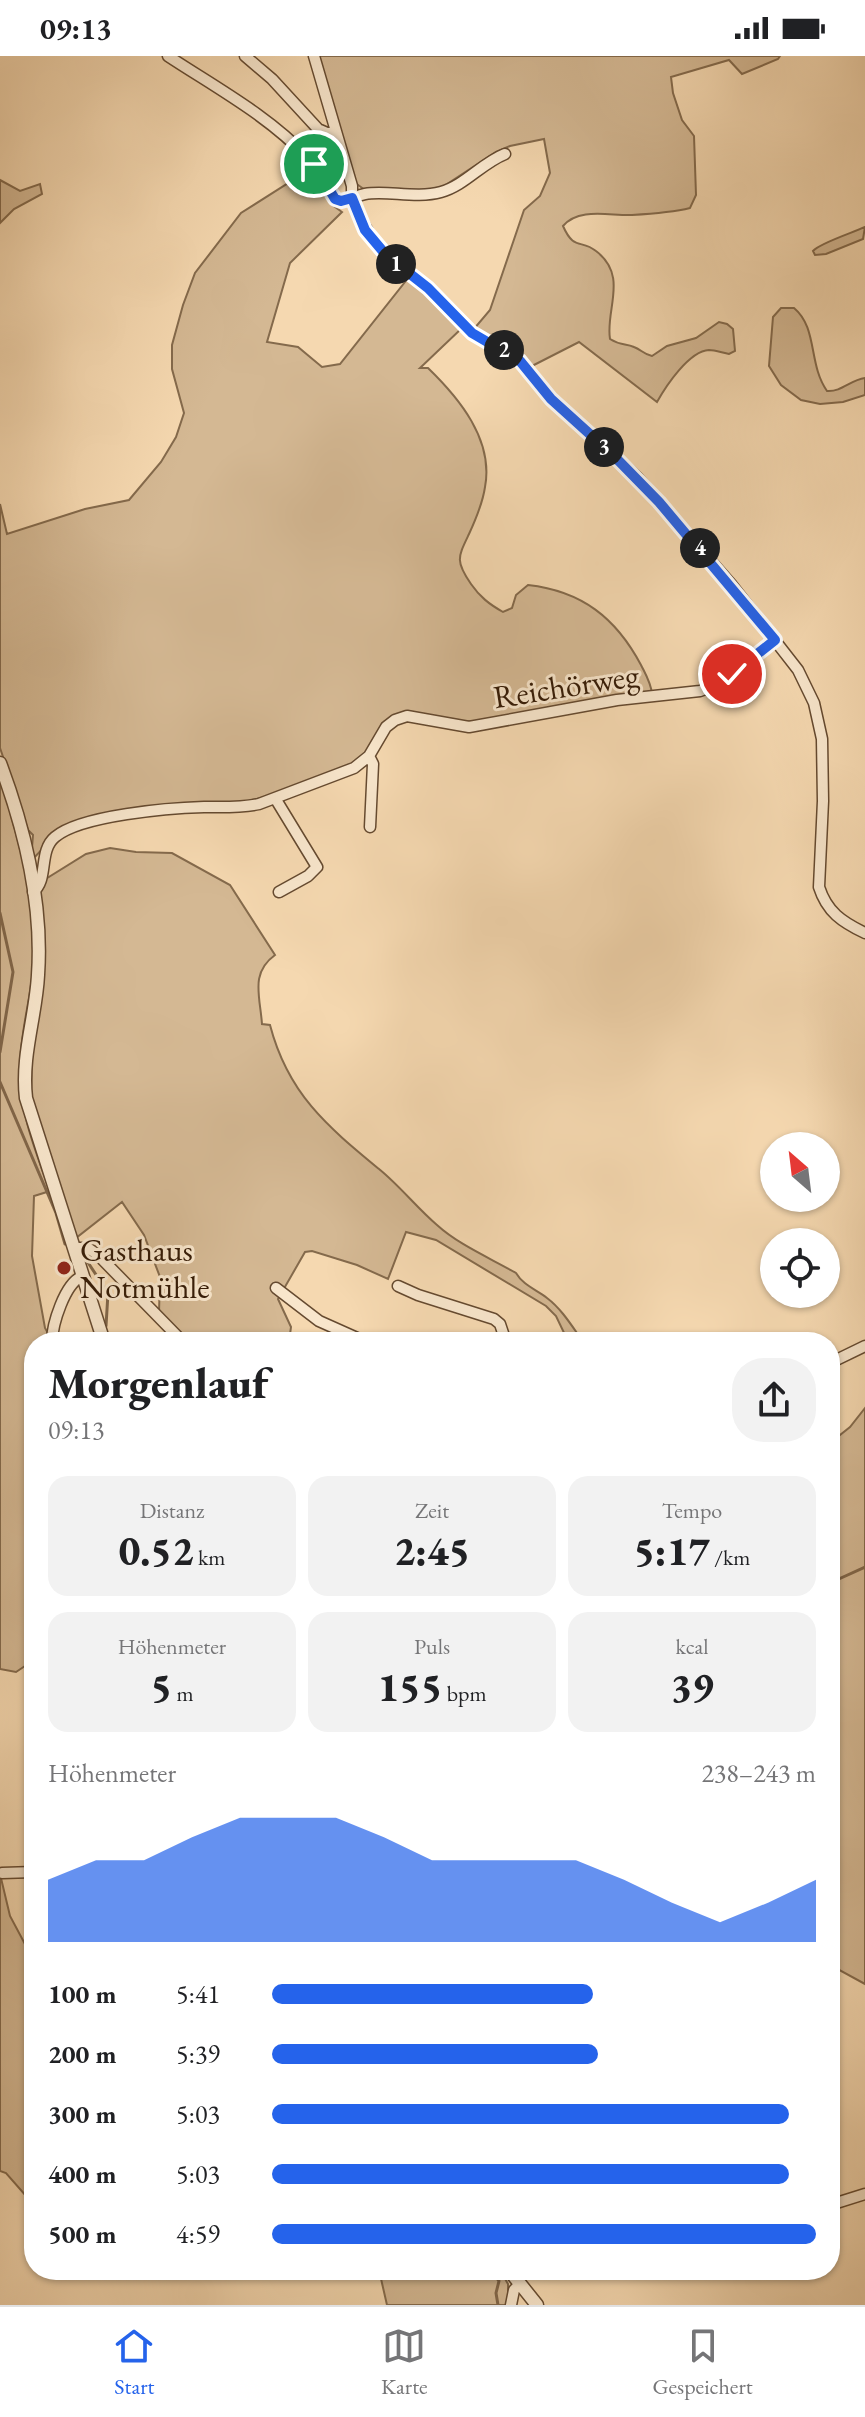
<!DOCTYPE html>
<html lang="de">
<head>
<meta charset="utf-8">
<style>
  :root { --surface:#fff; --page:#f2f2f2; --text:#202124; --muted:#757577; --line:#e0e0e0; --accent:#2563eb }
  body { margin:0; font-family:"EB Garamond",serif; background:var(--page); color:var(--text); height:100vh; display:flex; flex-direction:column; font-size:30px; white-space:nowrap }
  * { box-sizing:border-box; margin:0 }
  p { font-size:26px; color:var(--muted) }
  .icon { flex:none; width:44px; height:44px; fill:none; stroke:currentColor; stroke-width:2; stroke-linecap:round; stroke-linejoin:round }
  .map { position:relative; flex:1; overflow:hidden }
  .drawer { position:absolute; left:24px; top:1276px; width:816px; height:948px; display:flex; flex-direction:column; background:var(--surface); border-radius:32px; box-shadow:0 2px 6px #0004 }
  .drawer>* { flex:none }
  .needle { width:52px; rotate:332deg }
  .buttons { position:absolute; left:760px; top:1076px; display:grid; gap:16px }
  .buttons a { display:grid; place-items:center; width:80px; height:80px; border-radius:50%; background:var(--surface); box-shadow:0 2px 6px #0004; font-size:40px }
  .pin { position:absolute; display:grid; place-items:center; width:68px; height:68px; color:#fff; margin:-34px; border:4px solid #fff; border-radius:50%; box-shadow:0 2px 8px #0007 }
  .km { position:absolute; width:40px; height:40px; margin:-20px; border-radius:50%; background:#222; color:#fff; font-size:22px; line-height:40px; text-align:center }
  .round { display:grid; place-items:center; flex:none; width:84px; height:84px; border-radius:32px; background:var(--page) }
  .summary { display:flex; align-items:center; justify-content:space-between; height:136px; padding:0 24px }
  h1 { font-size:44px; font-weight:800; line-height:60px }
  .stats { display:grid; grid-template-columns:repeat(3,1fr); gap:12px; height:136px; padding:8px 24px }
  .stats div { display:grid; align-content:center; border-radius:20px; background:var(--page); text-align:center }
  .stats b { font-size:40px; font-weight:800 }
  .stats small { font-size:22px; font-weight:400 }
  .stats p { font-size:22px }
  .chart { height:224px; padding:16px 24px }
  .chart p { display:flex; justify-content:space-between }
  .chart svg { width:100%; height:144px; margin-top:8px; fill:var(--accent); opacity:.7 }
  ul { padding:0 24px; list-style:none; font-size:26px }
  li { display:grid; grid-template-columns:128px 96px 1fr; align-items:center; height:60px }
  li i { height:20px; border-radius:10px; background:var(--accent) }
  .status { display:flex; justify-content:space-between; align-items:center; height:56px; padding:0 40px; background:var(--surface); direction:ltr }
  .status svg { height:22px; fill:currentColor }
  .menu { display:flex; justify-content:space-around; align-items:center; height:112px; border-top:2px solid var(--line); background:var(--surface); font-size:22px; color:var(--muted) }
  .menu a { display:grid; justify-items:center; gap:4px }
  .menu .current { color:var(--accent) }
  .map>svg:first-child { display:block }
  .green { fill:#d4b893; stroke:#846a4c; stroke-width:2 }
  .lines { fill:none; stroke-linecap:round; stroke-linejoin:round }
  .stream { stroke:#816649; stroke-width:3 }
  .minor-casing { stroke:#654a30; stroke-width:13 }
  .tertiary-casing { stroke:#654a30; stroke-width:15 }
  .minor { stroke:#f8e6cc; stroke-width:10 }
  .tertiary { stroke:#f8e6cc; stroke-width:12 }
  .route-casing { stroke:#fff; stroke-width:16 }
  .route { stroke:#2563eb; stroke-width:10 }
  .poi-dot { fill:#8f2418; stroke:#f8e6cc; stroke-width:3 }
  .labels { text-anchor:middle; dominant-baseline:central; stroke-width:6; stroke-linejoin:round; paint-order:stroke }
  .street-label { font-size:32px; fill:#351b06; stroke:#f8e6cc }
  .poi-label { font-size:32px; fill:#351b06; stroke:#f8e6cc; text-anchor:start }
</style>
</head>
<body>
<div class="status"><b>09:13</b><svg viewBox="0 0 49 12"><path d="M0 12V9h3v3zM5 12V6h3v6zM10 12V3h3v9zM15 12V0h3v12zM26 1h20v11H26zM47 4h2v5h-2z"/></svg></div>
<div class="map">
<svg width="865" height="2249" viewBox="0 0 865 2249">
  <rect width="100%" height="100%" fill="#f5d8b0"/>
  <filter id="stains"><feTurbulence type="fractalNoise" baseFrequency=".0025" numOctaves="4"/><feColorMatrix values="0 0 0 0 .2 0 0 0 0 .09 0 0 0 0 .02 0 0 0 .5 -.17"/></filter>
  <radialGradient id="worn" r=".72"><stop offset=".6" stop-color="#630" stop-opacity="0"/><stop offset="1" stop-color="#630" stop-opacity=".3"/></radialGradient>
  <path class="green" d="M 318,0 L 780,0 L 778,3 L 742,18 L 729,4 L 671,21 L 673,37 L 682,64 L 694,80 L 696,139 L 690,152 C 674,156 649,158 632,159 C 610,160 579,151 563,170 C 574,195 581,183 596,195 C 629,220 605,254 610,283 C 621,290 626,287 634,291 C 642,294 643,298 652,300 L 667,290 L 696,282 L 719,266 L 727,268 L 733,273 L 735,295 L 729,298 C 723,297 715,294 709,294 C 689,295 666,330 657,346 L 579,286 L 530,311 L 473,274 L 490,254 L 524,154 L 540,140 L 550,117 L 544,83 L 510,90 L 496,96 L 441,132 L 429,135 L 365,134 L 354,126 Z
    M 312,112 L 331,148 L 342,156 L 290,207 L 267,286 L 298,291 L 322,311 L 340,308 L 409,221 L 462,272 L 420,312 L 428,312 C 459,342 494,384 485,431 C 483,445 475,465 469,478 C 458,501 455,505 471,528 C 480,541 489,548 503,556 L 512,552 L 516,539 L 528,529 C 582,535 616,562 641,609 C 646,619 651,627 652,638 L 467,668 L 396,660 L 368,697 L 355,707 L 269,740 L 239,747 L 107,757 L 48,787 L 31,805 L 33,779 L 28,774 L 0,692 L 0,448 L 7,478 L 85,453 L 129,444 L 161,406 L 176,381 L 184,357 L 172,313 L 172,289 L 183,249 L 195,217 L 241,157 Z
    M 0,124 L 20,135 L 40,128 L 42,138 L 14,153 L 0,167 Z
    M 865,171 L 863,183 L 826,198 L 815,199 L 813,195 C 820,187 852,177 865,171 Z
    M 781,252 L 794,252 C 818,272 808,308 827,335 C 842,336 850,324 865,322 L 865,339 L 843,346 L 820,348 L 801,344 L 781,329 L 769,310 L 773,261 Z
    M 0,721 C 17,779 34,833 34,895 C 34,934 20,972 20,1011 C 19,1055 35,1094 50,1135 L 34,1140 L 32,1200 L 45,1272 L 53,1286 L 34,1286 L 34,1571 L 25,1610 L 16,1616 L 0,1613 Z
    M 110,792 L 136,796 L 172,797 L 230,829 L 275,899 C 250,917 260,940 262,968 L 270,969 C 288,1038 327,1070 379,1113 C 400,1130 417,1152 437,1169 C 459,1189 490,1202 516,1217 C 523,1229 535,1233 547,1242 C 559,1251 568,1264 577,1277 L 566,1281 L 556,1260 L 546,1250 L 436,1184 L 406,1176 L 388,1223 L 357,1209 L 312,1195 L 305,1196 L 278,1243 L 291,1271 L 289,1286 L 184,1286 L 159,1257 L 160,1221 L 144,1179 L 122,1146 L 76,1182 L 31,1040 L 36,829 L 86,798 Z
    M 865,1352 L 865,1928 L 830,1909 L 830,1387 L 850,1371 Z
    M 0,1818 L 10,1860 L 34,1905 L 34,2149 L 6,2117 L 0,2115 Z
    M 379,2214 L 500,2214 L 508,2228 L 508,2249 L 387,2249 Z"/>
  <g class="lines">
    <path class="stream" d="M 0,857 L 13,916 L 0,996
      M 0,1026 L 56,1157 L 65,1188
      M 87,1205 L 108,1237 L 106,1270
      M 830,1527 L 865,1511
      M 491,2214 L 499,2225 L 496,2237 L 498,2249"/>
    <defs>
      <path id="minor" d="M 168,0 C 215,31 269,60 308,102 C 320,114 324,131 335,143 C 347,147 354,140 365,138 C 387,134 416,143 441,136 C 464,130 482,107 505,98
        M 245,0 L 272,23 L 318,73 L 327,77 L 335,75
        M 314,0 L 352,130 L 352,142 L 360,162 L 377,190 L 428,232 L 472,277 L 520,305 L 551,343 L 637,421 L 731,528 L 798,614 L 814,647 L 822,683 L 823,745 L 819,831 C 827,856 842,866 865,877
        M 369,700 L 373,708 L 370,771
        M 275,742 L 317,811 L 308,820 L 279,836
        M 33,836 C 49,824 38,795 55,781 C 81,759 170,752 204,751 C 223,751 241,752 259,748 L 354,712 L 369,700 L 386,671 L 395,664 L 407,660 L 469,671 L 617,644 L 700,635 L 716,629 L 775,584
        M 74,1192 L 88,1192 L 98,1199 L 183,1286
        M 398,1230 L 418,1239 L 494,1263 L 500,1268 L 506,1286
        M 276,1232 L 319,1265 L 366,1286
        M 52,1286 C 52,1268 65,1228 81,1221
        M 830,1307 L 865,1290
        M 2,1817 L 34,1816
        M 830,2149 L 865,2138
        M 511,2249 L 514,2234 L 520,2228"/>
      <path id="tertiary" d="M 0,707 C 25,774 43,847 38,919 C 36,960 21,1000 26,1042 L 104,1286
        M 509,2214 L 537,2249"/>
    </defs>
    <use href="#minor" class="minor-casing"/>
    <use href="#tertiary" class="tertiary-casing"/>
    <use href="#minor" class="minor"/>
    <use href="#tertiary" class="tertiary"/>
  </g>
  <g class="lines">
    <defs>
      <path id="route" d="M 314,108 L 335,143 L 341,145 L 352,142 L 365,174 L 386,199 L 428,232 L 472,277 L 520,305 L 551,343 L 614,400 L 659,446 L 775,584 L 732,618"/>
    </defs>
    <use href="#route" class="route-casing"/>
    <use href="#route" class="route"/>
  </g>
  <circle class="poi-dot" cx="64" cy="1212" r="8"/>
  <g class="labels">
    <g class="street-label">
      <text transform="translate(566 630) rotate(-9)">Reichörweg</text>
    </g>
    <g class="poi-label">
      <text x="80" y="1194">Gasthaus<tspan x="80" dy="37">Notmühle</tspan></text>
    </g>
  </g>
  <rect width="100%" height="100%" filter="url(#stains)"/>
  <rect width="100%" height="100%" fill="url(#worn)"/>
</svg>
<div class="buttons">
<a><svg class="needle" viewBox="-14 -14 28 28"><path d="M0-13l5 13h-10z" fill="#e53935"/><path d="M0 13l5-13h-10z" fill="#757577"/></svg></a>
<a><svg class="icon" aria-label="locate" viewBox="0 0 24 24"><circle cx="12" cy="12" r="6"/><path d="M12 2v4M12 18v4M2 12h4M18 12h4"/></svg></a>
</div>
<div class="pin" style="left:314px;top:108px;background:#1e9e55"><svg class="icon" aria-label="arrive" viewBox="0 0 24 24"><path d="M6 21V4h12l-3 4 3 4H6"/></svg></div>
<div class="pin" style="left:732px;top:618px;background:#d93025"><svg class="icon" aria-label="check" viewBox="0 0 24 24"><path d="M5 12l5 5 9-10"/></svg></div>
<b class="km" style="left:396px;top:208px">1</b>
<b class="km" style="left:504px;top:294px">2</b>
<b class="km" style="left:604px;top:391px">3</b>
<b class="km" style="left:700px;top:492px">4</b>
<section class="drawer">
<div class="summary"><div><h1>Morgenlauf</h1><p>09:13</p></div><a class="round"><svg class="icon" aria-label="share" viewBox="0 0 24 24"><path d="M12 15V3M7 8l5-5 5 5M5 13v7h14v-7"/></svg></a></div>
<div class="stats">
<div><p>Distanz</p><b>0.52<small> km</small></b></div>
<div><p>Zeit</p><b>2:45</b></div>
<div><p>Tempo</p><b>5:17<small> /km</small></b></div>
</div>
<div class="stats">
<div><p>Höhenmeter</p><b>5<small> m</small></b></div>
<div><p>Puls</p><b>155<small> bpm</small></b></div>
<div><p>kcal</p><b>39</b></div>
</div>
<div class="chart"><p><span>Höhenmeter</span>238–243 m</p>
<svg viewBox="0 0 160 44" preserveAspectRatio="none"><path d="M0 44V25L10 19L20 19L30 12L40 6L50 6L60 6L70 12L80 19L90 19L100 19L110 19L120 25L130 32L140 38L150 32L160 25V44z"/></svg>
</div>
<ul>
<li><b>100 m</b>5:41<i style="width:59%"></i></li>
<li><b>200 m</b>5:39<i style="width:60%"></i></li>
<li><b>300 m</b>5:03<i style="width:95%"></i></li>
<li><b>400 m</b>5:03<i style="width:95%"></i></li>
<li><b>500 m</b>4:59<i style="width:100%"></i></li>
</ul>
</section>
</div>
<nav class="menu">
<a class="current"><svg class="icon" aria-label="home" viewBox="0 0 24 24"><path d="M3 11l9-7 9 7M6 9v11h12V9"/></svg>Start</a>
<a><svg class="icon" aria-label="map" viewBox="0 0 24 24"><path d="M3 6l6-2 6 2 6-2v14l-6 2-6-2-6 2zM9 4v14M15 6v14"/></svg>Karte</a>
<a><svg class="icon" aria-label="saved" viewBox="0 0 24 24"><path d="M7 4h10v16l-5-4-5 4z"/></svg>Gespeichert</a>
</nav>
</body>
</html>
